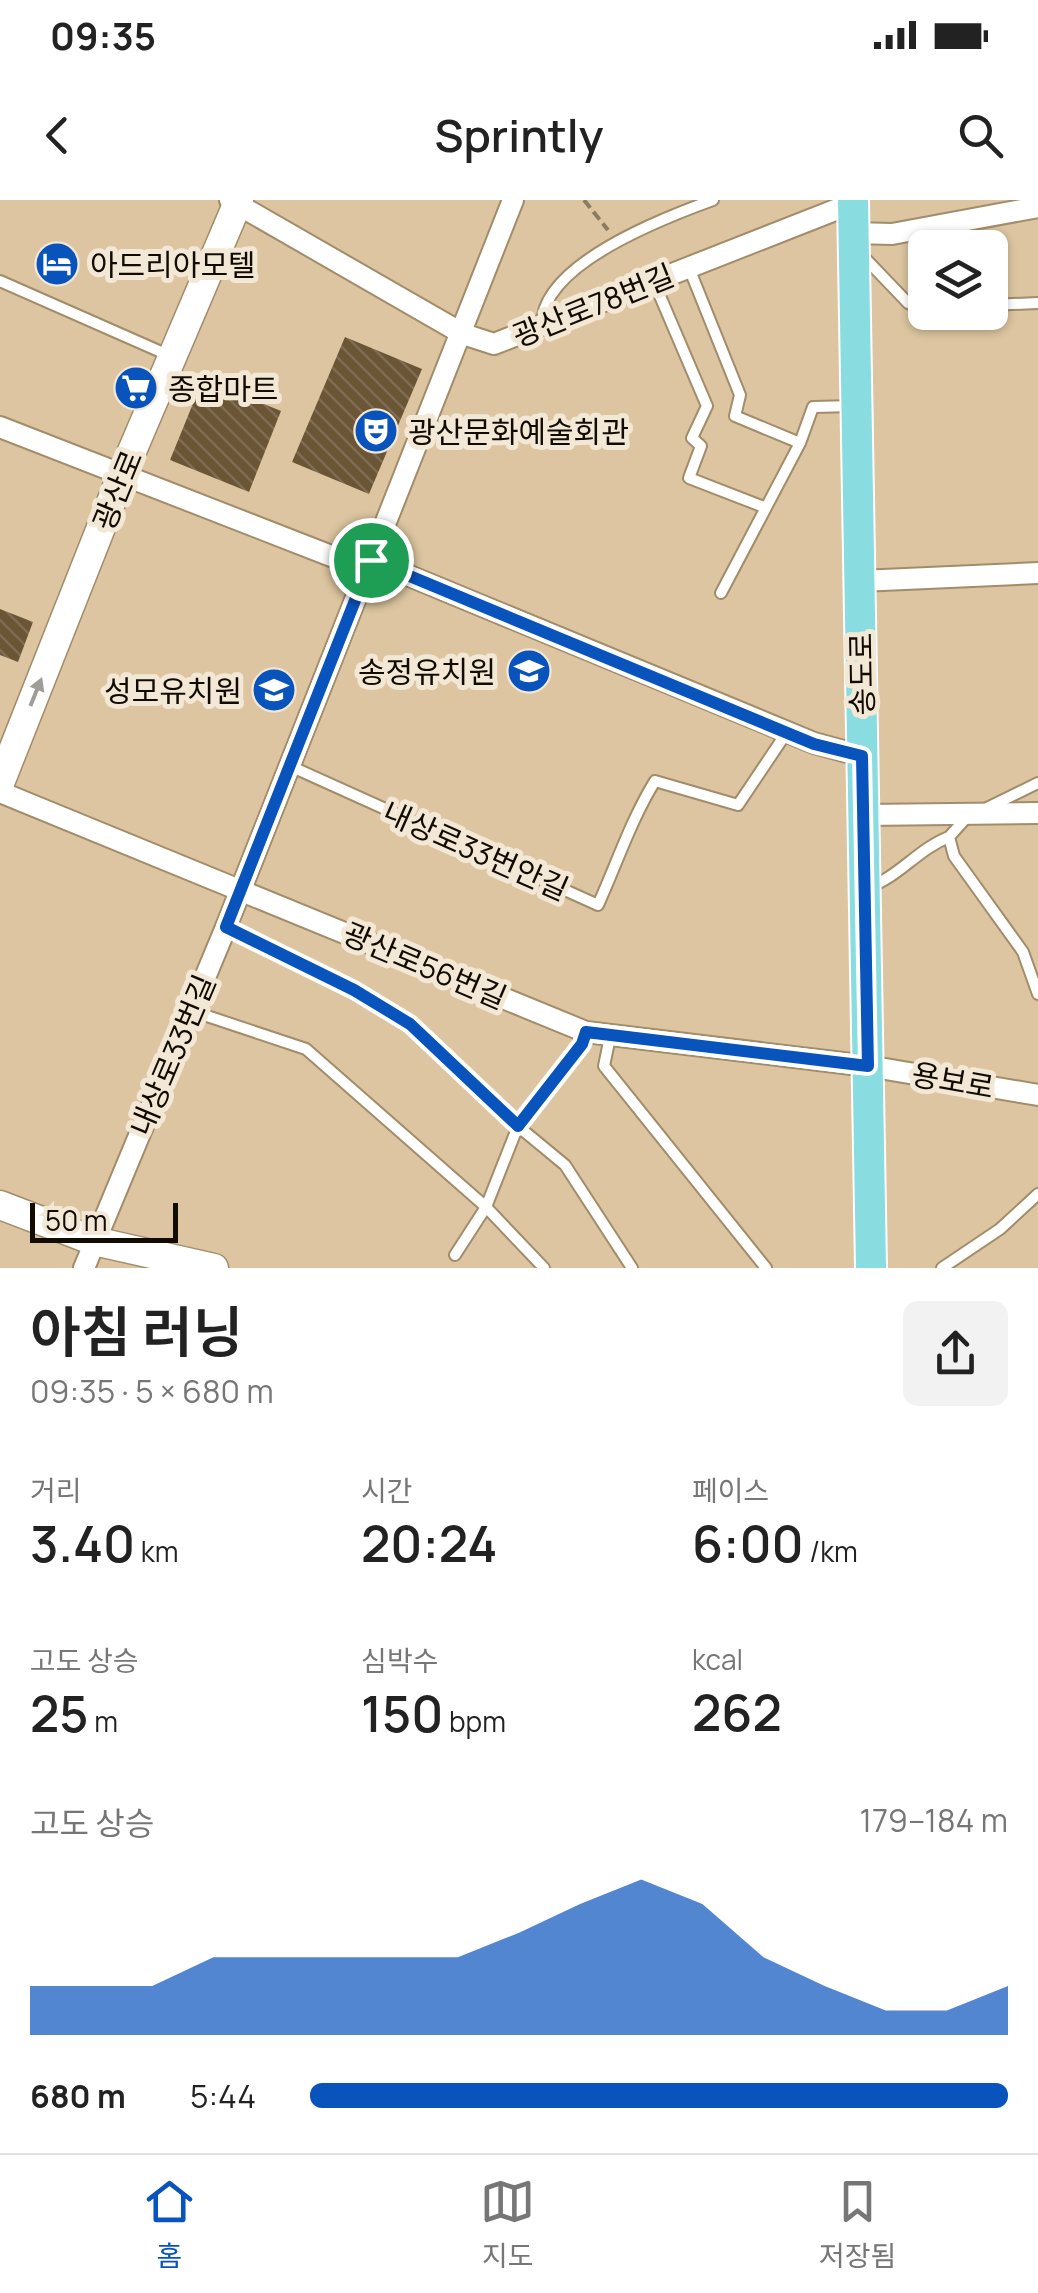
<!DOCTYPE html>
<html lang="ko">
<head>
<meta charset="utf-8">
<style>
  :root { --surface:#fff; --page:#f2f2f2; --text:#222; --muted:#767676; --line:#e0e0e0; --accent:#0953bd }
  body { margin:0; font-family:Manrope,"Noto Sans KR",sans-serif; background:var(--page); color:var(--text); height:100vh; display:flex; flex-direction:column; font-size:38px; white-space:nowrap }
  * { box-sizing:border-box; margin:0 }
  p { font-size:32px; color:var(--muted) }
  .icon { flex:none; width:55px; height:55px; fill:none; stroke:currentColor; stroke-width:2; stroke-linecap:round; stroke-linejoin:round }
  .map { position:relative; height:1068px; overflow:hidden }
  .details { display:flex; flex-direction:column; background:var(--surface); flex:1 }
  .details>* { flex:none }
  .fabs { position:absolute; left:908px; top:30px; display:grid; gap:20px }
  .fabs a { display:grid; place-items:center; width:100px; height:100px; border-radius:15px; background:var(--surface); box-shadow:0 2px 8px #0004; font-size:50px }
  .scale { position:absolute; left:30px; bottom:25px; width:148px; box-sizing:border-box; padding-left:10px; border:5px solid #120b01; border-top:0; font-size:28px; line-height:35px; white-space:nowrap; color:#120b01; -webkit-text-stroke:8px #f3e8d5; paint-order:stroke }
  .pin { position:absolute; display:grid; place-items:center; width:85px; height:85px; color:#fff; margin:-42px; border:5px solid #fff; border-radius:50%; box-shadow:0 2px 10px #0007 }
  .round { display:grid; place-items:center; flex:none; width:105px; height:105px; border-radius:15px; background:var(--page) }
  .head { display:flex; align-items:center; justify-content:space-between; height:170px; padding:0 30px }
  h1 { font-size:55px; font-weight:600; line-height:75px }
  .figures { display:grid; grid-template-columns:repeat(3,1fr); gap:15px; height:170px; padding:10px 30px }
  .figures div { display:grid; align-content:center }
  .figures b { font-size:50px; font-weight:600 }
  .figures small { font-size:28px; font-weight:400 }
  .figures p { font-size:28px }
  .chart { height:280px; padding:20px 30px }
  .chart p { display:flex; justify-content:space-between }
  .chart svg { width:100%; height:180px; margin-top:10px; fill:var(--accent); opacity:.7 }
  ul { padding:0 30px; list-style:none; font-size:32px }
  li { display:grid; grid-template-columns:160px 120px 1fr; align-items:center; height:75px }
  li i { height:25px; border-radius:12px; background:var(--accent) }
  .status { display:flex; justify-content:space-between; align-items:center; height:70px; padding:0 50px; background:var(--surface); direction:ltr }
  .status svg { height:28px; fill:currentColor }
  header { display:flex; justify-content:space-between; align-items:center; height:130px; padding:0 30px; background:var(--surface); font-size:45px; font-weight:600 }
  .menu { display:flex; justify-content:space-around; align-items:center; height:140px; border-top:2px solid var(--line); background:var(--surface); font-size:28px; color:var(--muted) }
  .menu a { display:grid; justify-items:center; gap:5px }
  .menu .current { color:var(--accent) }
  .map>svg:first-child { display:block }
  .building { fill:url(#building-back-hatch) }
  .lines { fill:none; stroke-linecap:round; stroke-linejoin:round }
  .lane-casing { stroke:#a28c69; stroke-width:14 }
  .street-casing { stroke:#a28c69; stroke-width:24 }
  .secondary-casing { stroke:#a28c69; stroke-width:31 }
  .primary-casing { stroke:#fff; stroke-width:34 }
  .path { stroke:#8b7b61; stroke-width:4; stroke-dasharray:10 5; stroke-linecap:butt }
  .lane { stroke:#fff; stroke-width:10 }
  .street { stroke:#fff; stroke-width:20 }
  .secondary { stroke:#fff; stroke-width:28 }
  .primary { stroke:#89dce0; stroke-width:30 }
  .oneway { fill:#a09d99 }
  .route-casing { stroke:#fff; stroke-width:20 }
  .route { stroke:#0953bd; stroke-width:12 }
  .labels { text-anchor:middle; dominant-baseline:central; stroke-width:10; stroke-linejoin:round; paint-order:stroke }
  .poi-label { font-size:30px; fill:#120b01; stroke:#f3e8d5; text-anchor:start }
  .street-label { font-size:30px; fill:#120b01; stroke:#f3e8d5 }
</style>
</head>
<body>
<div class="status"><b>09:35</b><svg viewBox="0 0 49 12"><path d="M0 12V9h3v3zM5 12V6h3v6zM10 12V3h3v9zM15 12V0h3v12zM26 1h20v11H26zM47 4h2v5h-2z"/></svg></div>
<header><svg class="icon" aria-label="back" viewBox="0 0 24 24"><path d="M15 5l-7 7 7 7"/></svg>Sprintly<svg class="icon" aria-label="search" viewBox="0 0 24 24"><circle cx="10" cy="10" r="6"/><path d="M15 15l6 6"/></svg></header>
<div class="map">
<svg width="1038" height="1068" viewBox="0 0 1038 1068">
  <defs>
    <pattern id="building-back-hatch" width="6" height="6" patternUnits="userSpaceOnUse" patternTransform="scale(2.5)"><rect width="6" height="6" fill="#6a5534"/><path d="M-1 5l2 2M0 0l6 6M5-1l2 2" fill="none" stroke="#7e6d54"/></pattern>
  </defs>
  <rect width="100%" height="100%" fill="#dcc5a0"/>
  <path class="building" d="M 345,137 L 422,169 L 369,294 L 292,262 Z
    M 203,179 L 281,211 L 249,292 L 170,260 Z
    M 0,409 L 33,422 L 18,462 L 0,455 Z"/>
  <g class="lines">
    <defs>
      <path id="lane" d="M 861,54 L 908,103 L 925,110
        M 689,68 L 740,195 L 735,216 L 800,243
        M 0,81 L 168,155
        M 654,82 L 707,206 L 692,238 L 701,246 L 689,278 L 764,307
        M 990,105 L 1038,103
        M 542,125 C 541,64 666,17 713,0
        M 721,393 L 800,243 L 813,207 L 854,206
        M 290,566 L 598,705 C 617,663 631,620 655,581 L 738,605 L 787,532
        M 987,608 L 1038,583
        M 967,617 L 949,637 L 954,656 L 1023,752 L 1038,794
        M 867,688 C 899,677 918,649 949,637
        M 226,727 L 354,790 L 410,824 L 496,908 L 565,965 L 632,1068
        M 192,811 L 306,849 L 486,1007 L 544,1068
        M 610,837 L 604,866 L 766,1068
        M 455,1055 L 486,1007 L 518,926 L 582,844 L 586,832
        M 942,1068 L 1000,1029 L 1038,994"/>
      <path id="street" d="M 230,0 L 463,134 L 494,144 L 853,3
        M 853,33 L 892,34 L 1038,7
        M 0,227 L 344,361 L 371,360 L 814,543 L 862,556
        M 860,381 L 1038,373
        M 0,592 L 586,832 L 868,866 L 1038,895
        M 864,615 L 1038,613
        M 84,1068 L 226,727 L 513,0"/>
      <path id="secondary" d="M 0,583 L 121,277 L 239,0
        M 0,1005 L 94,1041 L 214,1068"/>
      <path id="primary" d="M 853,0 L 871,1068"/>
    </defs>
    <use href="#lane" class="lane-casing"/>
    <use href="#street" class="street-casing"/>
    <use href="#secondary" class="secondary-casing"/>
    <use href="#primary" class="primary-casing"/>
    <path class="path" d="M 584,0 L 608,30"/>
    <use href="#lane" class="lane"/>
    <use href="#street" class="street"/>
    <use href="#secondary" class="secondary"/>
    <use href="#primary" class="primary"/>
  </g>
  <defs><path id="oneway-solid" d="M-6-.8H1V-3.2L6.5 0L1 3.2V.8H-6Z" transform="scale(2.5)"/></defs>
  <use class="oneway" href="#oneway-solid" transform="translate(36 492) rotate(-68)"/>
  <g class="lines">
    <defs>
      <path id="route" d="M 371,360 L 814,544 L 862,556 L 868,866 L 586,832 L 582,844 L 518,926 L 410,824 L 354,790 L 226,727 Z"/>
    </defs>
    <use href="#route" class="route-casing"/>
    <use href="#route" class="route"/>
  </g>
  <defs>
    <symbol id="hotel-disc" viewBox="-11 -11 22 22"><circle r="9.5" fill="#0953bd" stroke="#f3e8d5"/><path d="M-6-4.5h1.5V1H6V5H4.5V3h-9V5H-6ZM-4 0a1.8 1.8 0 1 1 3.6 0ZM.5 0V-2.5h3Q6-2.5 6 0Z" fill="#fff"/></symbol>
    <symbol id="supermarket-disc" viewBox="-11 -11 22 22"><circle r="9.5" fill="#0953bd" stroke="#f3e8d5"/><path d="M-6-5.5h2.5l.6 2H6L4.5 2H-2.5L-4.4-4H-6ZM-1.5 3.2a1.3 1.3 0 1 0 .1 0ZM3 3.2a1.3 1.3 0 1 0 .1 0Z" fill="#fff"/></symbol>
    <symbol id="theatre-disc" viewBox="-11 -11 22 22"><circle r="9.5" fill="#0953bd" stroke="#f3e8d5"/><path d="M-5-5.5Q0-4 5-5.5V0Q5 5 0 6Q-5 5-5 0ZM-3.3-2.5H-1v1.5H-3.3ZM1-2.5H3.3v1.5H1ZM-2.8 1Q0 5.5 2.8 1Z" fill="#fff"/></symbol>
    <symbol id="school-disc" viewBox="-11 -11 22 22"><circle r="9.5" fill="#0953bd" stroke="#f3e8d5"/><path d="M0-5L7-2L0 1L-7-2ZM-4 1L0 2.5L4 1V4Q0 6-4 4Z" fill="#fff"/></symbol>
  </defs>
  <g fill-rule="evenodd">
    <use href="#hotel-disc" x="32" y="39" width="50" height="50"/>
    <use href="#supermarket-disc" x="111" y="163" width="50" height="50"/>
    <use href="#theatre-disc" x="351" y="206" width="50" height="50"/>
    <use href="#school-disc" x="504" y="446" width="50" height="50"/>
    <use href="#school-disc" x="249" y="465" width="50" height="50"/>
  </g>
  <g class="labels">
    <g class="poi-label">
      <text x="90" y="64">아드리아모텔</text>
      <text x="168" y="188">종합마트</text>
      <text x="408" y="231">광산문화예술회관</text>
      <text x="496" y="471" text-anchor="end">송정유치원</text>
      <text x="242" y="490" text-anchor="end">성모유치원</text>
    </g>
    <g class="street-label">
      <text transform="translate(593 105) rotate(-22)">광산로78번길</text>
      <text transform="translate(117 290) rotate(-68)">광산로</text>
      <text transform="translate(861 474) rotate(-91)">송도로</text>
      <text transform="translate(476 650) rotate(24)">내상로33번안길</text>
      <text transform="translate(425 765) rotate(23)">광산로56번길</text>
      <text transform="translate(172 855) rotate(-67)">내상로33번길</text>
      <text transform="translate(953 880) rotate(10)">용보로</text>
    </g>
  </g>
</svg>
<div class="fabs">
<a><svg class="icon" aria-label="layers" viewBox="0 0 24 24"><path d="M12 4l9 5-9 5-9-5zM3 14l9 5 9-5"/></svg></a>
</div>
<div class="scale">50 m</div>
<div class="pin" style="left:371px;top:360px;background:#1e9e55"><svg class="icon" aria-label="arrive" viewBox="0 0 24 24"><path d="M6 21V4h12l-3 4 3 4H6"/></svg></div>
</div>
<section class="details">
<div class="head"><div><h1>아침 러닝</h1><p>09:35 · 5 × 680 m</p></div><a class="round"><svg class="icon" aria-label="share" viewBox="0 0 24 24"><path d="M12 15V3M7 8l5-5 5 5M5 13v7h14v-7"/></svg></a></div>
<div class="figures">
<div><p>거리</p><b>3.40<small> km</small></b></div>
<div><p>시간</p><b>20:24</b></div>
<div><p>페이스</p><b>6:00<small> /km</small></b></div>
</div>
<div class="figures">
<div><p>고도 상승</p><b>25<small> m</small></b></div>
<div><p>심박수</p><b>150<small> bpm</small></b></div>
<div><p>kcal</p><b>262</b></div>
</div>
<div class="chart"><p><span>고도 상승</span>179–184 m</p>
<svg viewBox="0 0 160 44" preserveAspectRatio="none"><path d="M0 44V32L10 32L20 32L30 25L40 25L50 25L60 25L70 25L80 19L90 12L100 6L110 12L120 25L130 32L140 38L150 38L160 32V44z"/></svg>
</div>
<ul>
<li><b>680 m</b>5:44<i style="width:100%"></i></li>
</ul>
</section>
<nav class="menu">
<a class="current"><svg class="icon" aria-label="home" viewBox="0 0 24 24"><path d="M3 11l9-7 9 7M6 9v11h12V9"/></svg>홈</a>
<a><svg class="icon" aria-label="map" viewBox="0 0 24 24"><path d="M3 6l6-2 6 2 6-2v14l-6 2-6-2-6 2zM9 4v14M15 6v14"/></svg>지도</a>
<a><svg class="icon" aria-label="saved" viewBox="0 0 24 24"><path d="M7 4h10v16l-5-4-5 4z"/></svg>저장됨</a>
</nav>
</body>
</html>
